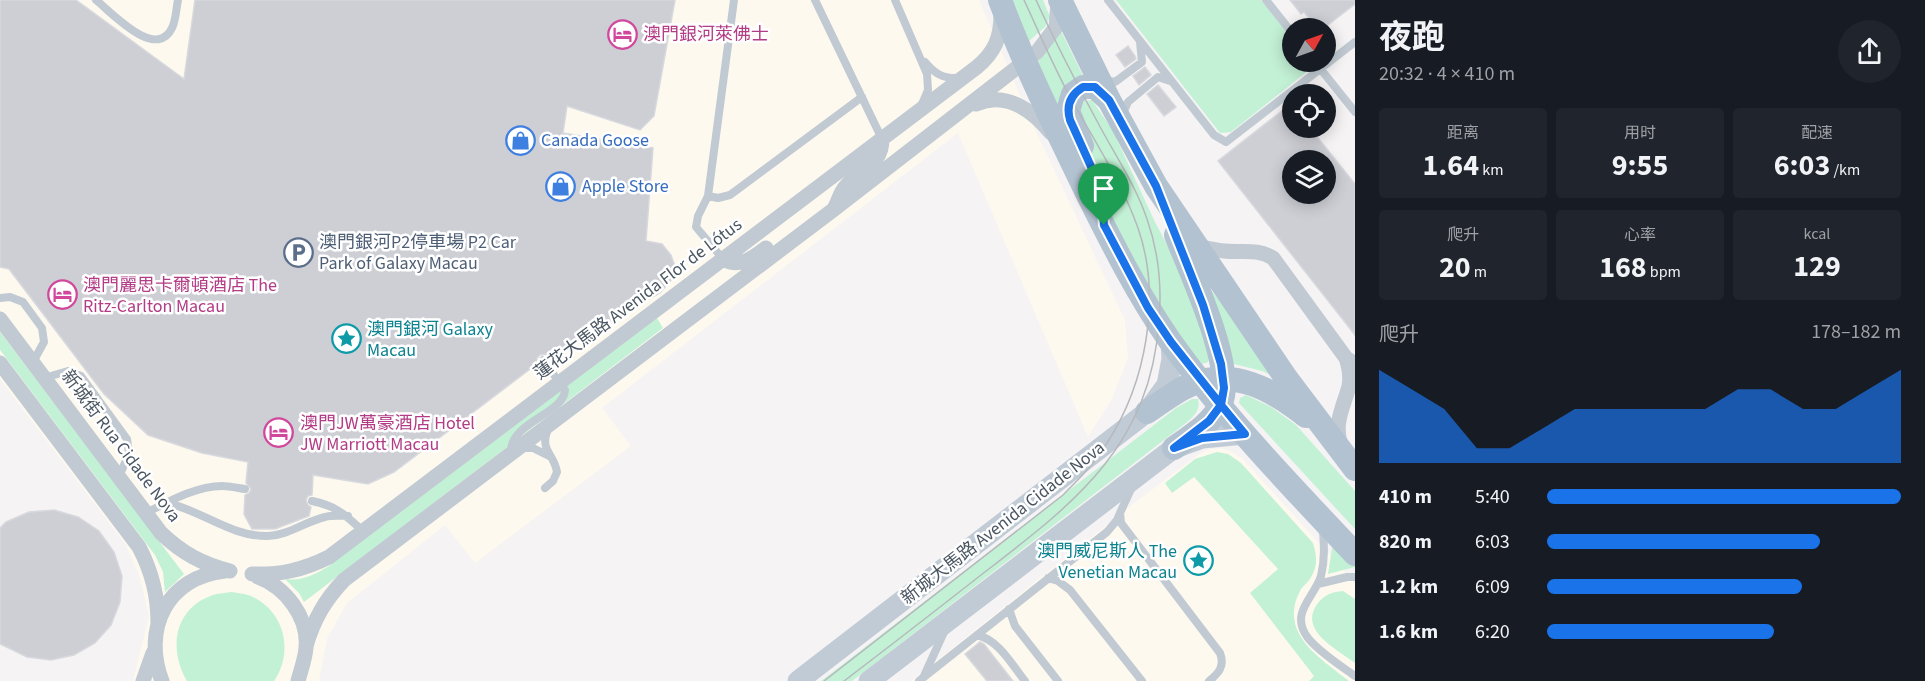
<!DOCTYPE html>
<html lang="zh">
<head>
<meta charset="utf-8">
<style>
  :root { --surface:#171b24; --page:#20242c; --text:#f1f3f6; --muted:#9ea1a6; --accent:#1a73e8 }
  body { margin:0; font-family:"Source Sans 3","Noto Sans SC",sans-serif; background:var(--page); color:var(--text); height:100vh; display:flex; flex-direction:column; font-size:22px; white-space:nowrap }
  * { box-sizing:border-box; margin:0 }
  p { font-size:20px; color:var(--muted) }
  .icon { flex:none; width:33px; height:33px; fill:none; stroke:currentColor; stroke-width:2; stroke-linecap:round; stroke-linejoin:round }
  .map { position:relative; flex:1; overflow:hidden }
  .side { display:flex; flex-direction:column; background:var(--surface); width:570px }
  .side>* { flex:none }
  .needle { width:39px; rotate:50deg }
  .controls { position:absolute; left:1282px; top:18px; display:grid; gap:12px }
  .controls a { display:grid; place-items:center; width:54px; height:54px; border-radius:50%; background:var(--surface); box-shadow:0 3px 15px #0003; font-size:30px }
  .pin { position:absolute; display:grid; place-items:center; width:51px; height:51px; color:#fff; margin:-62px -26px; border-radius:50% 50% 50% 0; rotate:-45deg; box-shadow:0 0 6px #0007 }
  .pin .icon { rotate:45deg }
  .round { display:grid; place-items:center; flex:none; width:63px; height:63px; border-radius:32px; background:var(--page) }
  .overview { display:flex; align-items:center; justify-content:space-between; height:102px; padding:0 24px }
  h1 { font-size:33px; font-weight:700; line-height:45px }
  .metrics { display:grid; grid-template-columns:repeat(3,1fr); gap:9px; height:102px; padding:6px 24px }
  .metrics div { display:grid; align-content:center; border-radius:6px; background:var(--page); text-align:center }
  .metrics b { font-size:30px; font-weight:700 }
  .metrics small { font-size:16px; font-weight:400 }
  .metrics p { font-size:16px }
  .chart { height:168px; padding:12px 24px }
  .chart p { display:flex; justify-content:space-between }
  .chart svg { width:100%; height:108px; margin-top:6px; fill:var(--accent); opacity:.7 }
  ul { padding:0 24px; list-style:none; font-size:20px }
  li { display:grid; grid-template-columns:96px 72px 1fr; align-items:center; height:45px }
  li i { height:15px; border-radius:8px; background:var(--accent) }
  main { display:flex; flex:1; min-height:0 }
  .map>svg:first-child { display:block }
  .commercial { fill:#fdf9ef }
  .green { fill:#c3f1d5 }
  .building { fill:#cdcfd5; stroke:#d7d9de; stroke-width:1.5; fill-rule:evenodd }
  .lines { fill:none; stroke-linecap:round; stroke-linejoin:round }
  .lane { stroke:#c1cad2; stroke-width:8 }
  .street { stroke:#c1cad2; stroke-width:15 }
  .secondary { stroke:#c1cbd6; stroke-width:21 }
  .primary { stroke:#b3c2d1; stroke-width:24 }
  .tram { stroke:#b5b8bd; stroke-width:1.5 }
  .route-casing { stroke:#fff; stroke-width:12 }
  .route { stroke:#1a73e8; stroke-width:8 }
  .labels { text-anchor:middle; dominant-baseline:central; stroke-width:5; stroke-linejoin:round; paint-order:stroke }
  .hotel-label { font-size:18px; fill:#b23c85; stroke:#fff; text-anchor:start }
  .shop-label { font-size:18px; fill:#366cbe; stroke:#fff; text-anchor:start }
  .service-label { font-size:18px; fill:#4e5e75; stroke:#fff; text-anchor:start }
  .street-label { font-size:18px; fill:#4a5661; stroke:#fff }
  .culture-label { font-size:18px; fill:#0d838f; stroke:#fff; text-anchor:start }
</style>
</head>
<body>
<main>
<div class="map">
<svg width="1355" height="681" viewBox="0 0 1355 681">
  <rect width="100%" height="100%" fill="#f5f3f3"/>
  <path class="commercial" d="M 0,0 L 979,0 L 1033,125 L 1125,320 L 1128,358 L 1112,399 L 1088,437 L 958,133 L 602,408 L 631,446 L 475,563 L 445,525 L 347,603 L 327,639 L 319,681 L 133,681 L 149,616 L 140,578 L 126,545 L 0,379 Z
    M 1219,448 L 1230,451 L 1242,458 L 1355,583 L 1355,681 L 911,681 L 1133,504 L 1199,454 L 1207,450 Z"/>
  <path class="green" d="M 1011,0 L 1043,0 L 1050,17 L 1045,27 L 1029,41 Z
    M 1116,0 L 1261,0 L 1293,40 L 1293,62 L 1308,62 L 1309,70 L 1231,132 L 1220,133 Z
    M 1061,31 L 1084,78 L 1058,111 L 1037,63 Z
    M 1092,100 L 1113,131 L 1154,220 L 1186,281 L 1210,356 L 1208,362 L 1203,364 L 1193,356 L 1169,326 L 1111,222 L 1107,192 L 1078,122 L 1082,101 Z
    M 1208,286 L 1280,379 L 1262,371 L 1230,363 Z
    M 657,318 L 663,328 L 304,602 L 299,593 L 285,579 C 302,581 314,575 329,566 Z
    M 0,332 L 184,574 L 165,592 L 163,572 L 155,555 L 0,350 Z
    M 1246,395 L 1271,407 L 1296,425 L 1355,491 L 1355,529 L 1239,403 L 1240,398 Z
    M 1192,399 L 1198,399 C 1201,410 1194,416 1186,423 L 852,681 L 821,681 L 1176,408 Z
    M 1217,452 L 1228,454 L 1241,463 L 1313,543 C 1317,556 1318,567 1310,579 C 1308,582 1304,585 1301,589 C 1277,633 1319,657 1349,681 L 1309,681 L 1314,676 L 1250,593 L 1278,569 L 1194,477 L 1172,493 L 1165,483 L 1195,459 Z
    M 1333,542 L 1355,563 L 1355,567 L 1328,574 Z
    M 1343,591 L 1355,599 L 1355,663 C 1337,649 1297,630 1318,603 C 1325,594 1333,592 1343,591 Z
    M 232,592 C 238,593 246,594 251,596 C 285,611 294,652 274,681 L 187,681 C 168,649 174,608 213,595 C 219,593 226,593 232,592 Z"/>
  <path class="building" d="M 0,0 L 76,0 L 184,79 L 195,0 L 675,0 L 654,116 L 640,130 L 567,106 L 563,133 L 653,148 L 646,241 L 662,244 L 671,255 L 676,269 L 671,280 L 660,293 L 548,357 L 545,354 L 540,355 L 537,358 L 538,363 L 394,472 L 368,484 L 313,475 L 312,495 L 308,496 L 306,500 L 308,505 L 311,507 L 309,516 L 275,529 L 252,529 L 244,514 L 245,495 L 249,493 L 251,489 L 246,483 L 248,462 L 202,453 L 148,435 L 104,394 L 9,269 L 0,267 Z
    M 1290,0 L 1355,0 L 1355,4 L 1324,28 L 1317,28 L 1304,12 L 1301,14 Z
    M 1128,46 L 1135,56 L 1136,59 L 1125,67 L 1116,55 Z
    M 1145,67 L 1151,75 L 1139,85 L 1133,76 Z
    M 1158,85 L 1176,107 L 1164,116 L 1147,94 Z
    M 1293,102 L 1293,128 L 1310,128 L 1355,184 L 1355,335 L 1218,161 ZM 1293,160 L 1326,160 L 1326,194 L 1293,194 Z
    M 54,510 L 78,517 L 99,531 L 114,552 L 122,576 L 120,602 L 111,625 L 95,643 L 74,655 L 51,660 L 27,657 L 0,644 L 0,528 L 6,522 L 29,512 Z
    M 980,642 L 984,644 L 1013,681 L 987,681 L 965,654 Z"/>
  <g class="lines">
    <path class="lane" d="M 96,0 C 112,13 156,61 172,28 C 176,20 176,9 178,0
      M 815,0 L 882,139
      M 895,0 L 927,74 L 928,90 L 922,104
      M 1108,0 L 1214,135 L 1226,142 L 1355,42
      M 1266,0 L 1293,34
      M 925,62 C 934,73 943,79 958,78
      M 1315,62 L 1355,112
      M 1104,79 L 1115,82 L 1142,62 L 1140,42
      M 1122,115 L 1128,102 L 1158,77 L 1170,81
      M 708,196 L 718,198 L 730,195 L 862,97
      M 723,259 L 696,227 L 698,216 L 708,196 L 734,0
      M 0,298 L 10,297 L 23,302 L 42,328 L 44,342 L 33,362
      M 44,378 L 68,371 L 81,376 L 127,439 L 129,453 L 119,477
      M 522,448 L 533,448 L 549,456
      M 511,452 C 510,422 564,414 565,390 L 543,360
      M 545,488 L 553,481 L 557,472 C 554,453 538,450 549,427
      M 1131,489 L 1120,513 L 1121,523 L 1220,653 C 1225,666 1219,673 1209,681
      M 312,501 C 337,506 345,515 363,531
      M 167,503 C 201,510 231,537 268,536 C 289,535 304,522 325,517 C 332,515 340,516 348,516
      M 146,513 C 168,502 196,486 222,486 C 229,486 238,488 245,489
      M 1323,530 C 1324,545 1325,560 1321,576 C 1314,598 1289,613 1308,638 C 1320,653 1340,665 1355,676
      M 1048,578 L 1058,581 L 1070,590 L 1142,681
      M 1318,584 L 1347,577 L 1355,577
      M 1009,609 L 1015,626 L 1058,681
      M 977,635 C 999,640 1012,665 1025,681
      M 924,676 L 944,632
      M 919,681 L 1107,532 L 1117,520 L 1120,513"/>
    <path class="street" d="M 976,104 C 1006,91 1032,110 1051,133
      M 835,207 C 839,200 840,192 846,186 C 861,168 882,166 882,139
      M 1194,246 C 1204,247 1214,250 1224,251 C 1242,253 1257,248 1273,258 L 1346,358 L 1355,364
      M 723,259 C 740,268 752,259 766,248
      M 0,319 L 161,533 C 182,553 202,564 230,571
      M 0,363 L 139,547 C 152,572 158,595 158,624
      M 1341,445 C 1333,423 1344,406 1349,386 C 1351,376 1349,367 1346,358
      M 252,574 C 280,575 303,570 329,557 L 977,67 C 995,52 1001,37 1001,14
      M 258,577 C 285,587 309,617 306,648 C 305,659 301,670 298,681
      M 306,646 C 314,619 325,600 344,580 L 833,210 L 1037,52 L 1056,27 L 1058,2
      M 143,681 L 153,653
      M 162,681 C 142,629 167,577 225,571"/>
    <path class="secondary" d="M 798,681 L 1147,412 L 1167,385 L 1172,359 L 1171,342
      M 869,681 L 1174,448 L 1202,438 L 1245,434"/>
    <path class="primary" d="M 1000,0 C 1025,67 1057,131 1088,195 C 1113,245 1138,295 1170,341 C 1225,418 1291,486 1355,554
      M 1060,0 L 1109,100 L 1156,186 L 1286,378 L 1355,469
      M 1082,146 L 1068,111 L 1073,94 L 1083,87 L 1095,87 L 1109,100
      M 1147,412 C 1161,403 1175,391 1190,385 C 1233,367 1273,390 1306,416
      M 1174,448 C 1191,436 1213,423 1221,403 C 1236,368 1190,271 1176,235"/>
    <path class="tram" d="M 824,681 L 1063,495 C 1079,479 1095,463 1107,443 C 1146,383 1162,297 1138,228 C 1121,180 1091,136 1067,91 C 1051,61 1038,30 1024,0
      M 844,681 C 890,646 935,611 981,575 C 1073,504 1150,448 1159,321 C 1162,286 1159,253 1147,219 C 1137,189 1119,161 1104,134 C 1080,90 1057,46 1036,0"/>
  </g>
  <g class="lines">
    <defs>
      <path id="route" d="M 1104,225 L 1148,308 L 1171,342 L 1221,405 L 1209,421 L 1174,448 L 1202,438 L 1245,434 L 1221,405 L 1224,388 L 1221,364 L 1203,305 L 1156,186 L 1109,100 L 1095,87 L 1083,87 C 1070,95 1066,106 1070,120 L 1098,182 L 1101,194 L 1104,225"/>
    </defs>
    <use href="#route" class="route-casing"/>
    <use href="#route" class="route"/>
  </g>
  <defs>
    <symbol id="hotel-ring" viewBox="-11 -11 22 22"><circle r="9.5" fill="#fff" stroke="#d1479c" stroke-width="1.5"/><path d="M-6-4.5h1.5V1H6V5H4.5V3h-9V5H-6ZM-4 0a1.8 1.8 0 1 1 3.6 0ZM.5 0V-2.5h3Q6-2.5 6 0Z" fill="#d1479c"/></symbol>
    <symbol id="shop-ring" viewBox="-11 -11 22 22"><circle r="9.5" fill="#fff" stroke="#3f7fe0" stroke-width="1.5"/><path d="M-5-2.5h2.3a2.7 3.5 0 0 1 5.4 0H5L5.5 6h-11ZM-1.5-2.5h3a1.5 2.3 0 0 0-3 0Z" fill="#3f7fe0"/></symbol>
    <symbol id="parking-ring" viewBox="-11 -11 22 22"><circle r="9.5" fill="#fff" stroke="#5c6f8a" stroke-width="1.5"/><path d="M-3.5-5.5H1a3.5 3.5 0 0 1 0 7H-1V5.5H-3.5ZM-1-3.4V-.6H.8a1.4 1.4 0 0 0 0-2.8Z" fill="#5c6f8a"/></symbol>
    <symbol id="sight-ring" viewBox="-11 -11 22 22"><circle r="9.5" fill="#fff" stroke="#0f9aa8" stroke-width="1.5"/><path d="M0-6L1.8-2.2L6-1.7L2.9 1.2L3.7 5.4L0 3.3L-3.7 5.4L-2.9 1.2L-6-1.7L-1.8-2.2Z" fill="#0f9aa8"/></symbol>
  </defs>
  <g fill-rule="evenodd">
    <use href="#hotel-ring" x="606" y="18" width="33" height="33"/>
    <use href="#shop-ring" x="504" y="124" width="33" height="33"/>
    <use href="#shop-ring" x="544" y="170" width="33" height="33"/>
    <use href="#parking-ring" x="282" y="236" width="33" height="33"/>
    <use href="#hotel-ring" x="46" y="278" width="33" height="33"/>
    <use href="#sight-ring" x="330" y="322" width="33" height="33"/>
    <use href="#hotel-ring" x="262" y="416" width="33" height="33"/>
    <use href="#sight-ring" x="1182" y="544" width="33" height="33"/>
  </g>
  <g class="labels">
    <g class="hotel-label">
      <text x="643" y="34">澳門銀河萊佛士</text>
      <text x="83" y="285">澳門麗思卡爾頓酒店 The<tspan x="83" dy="21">Ritz-Carlton Macau</tspan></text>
      <text x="300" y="423">澳門JW萬豪酒店 Hotel<tspan x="300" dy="21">JW Marriott Macau</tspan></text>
    </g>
    <g class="shop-label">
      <text x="541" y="140">Canada Goose</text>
      <text x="582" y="186">Apple Store</text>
    </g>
    <g class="service-label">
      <text x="319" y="242">澳門銀河P2停車場 P2 Car<tspan x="319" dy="21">Park of Galaxy Macau</tspan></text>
    </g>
    <g class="street-label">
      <text transform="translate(638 299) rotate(-37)">蓮花大馬路 Avenida Flor de Lótus</text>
      <text transform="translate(121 446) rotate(53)">新城街 Rua Cidade Nova</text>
      <text transform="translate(1003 523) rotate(-38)">新城大馬路 Avenida Cidade Nova</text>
    </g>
    <g class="culture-label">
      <text x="367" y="329">澳門銀河 Galaxy<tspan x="367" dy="21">Macau</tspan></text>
      <text x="1177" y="551" text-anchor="end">澳門威尼斯人 The<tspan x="1177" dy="21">Venetian Macau</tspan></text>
    </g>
  </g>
</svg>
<div class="controls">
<a><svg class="needle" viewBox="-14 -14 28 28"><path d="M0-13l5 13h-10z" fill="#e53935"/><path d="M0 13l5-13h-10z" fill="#9ea1a6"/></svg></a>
<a><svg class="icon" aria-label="locate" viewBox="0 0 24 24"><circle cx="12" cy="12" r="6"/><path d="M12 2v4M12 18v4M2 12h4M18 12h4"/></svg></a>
<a><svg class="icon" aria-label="layers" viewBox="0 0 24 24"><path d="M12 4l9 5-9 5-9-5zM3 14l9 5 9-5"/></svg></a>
</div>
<div class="pin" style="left:1104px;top:225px;background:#1e9e55"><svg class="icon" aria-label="arrive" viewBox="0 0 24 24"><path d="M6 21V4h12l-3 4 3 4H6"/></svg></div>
</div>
<section class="side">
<div class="overview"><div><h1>夜跑</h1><p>20:32 · 4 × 410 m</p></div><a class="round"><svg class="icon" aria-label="share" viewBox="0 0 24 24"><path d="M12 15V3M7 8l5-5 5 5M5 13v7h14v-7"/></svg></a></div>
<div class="metrics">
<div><p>距离</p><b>1.64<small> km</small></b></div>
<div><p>用时</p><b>9:55</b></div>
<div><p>配速</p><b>6:03<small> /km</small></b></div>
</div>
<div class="metrics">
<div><p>爬升</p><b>20<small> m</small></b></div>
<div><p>心率</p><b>168<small> bpm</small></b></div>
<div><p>kcal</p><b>129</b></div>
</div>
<div class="chart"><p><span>爬升</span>178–182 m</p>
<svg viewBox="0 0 160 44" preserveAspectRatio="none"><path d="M0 44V6L10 14L20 22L30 38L40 38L50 30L60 22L70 22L80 22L90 22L100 22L110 14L120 14L130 22L140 22L150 14L160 6V44z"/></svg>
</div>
<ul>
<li><b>410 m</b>5:40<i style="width:100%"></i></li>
<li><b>820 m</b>6:03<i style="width:77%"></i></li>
<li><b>1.2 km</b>6:09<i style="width:72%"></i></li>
<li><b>1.6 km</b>6:20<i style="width:64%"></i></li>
</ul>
</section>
</main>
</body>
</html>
